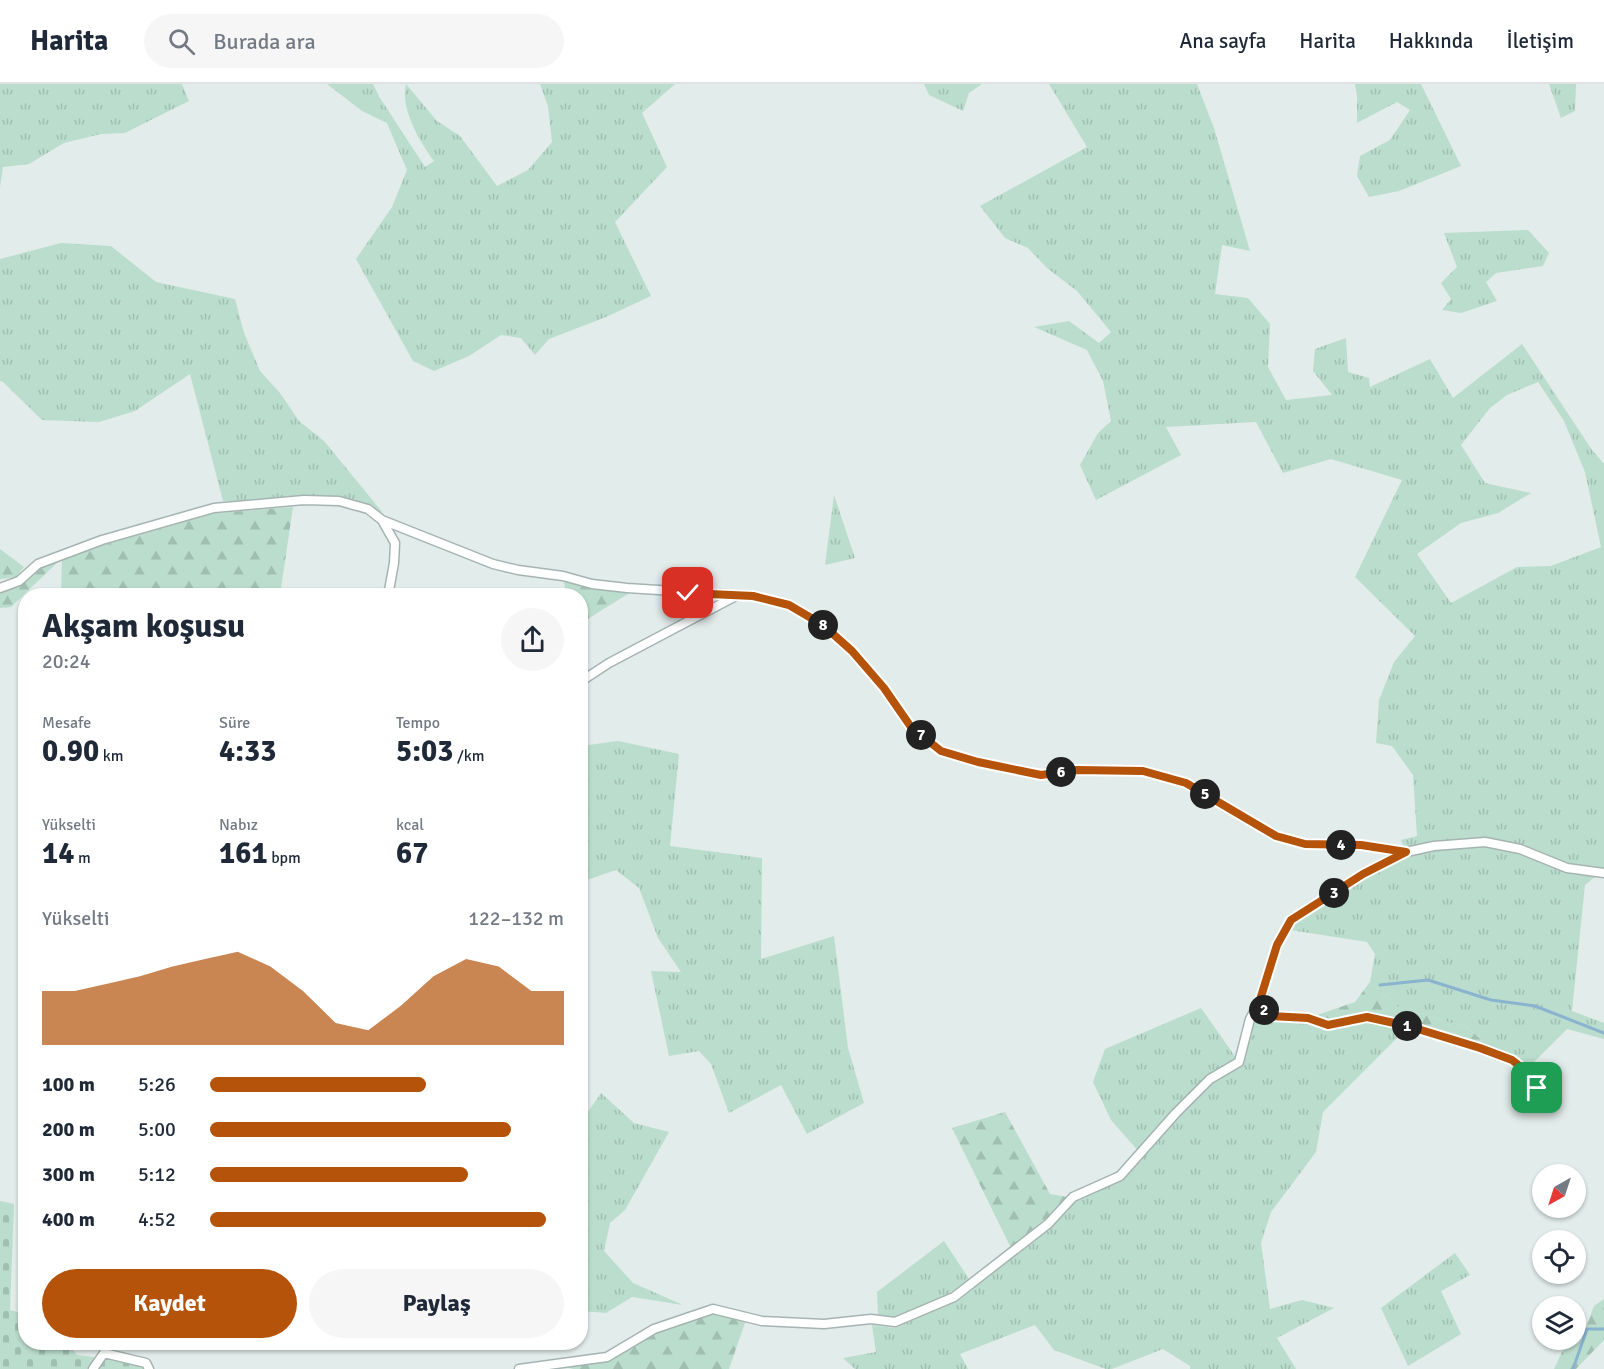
<!DOCTYPE html>
<html lang="tr">
<head>
<meta charset="utf-8">
<style>
  :root { --surface:#fff; --page:#f6f6f7; --text:#1f2937; --muted:#747a83; --line:#e0e1e3; --accent:#b45309 }
  body { margin:0; font-family:Signika,sans-serif; background:var(--page); color:var(--text); height:100vh; display:flex; flex-direction:column; font-size:22px; white-space:nowrap }
  * { box-sizing:border-box; margin:0 }
  p { font-size:20px; color:var(--muted) }
  .icon { flex:none; width:33px; height:33px; fill:none; stroke:currentColor; stroke-width:2; stroke-linecap:round; stroke-linejoin:round }
  .map { position:relative; flex:1; overflow:hidden }
  .drawer { position:absolute; left:18px; top:504px; width:570px; height:762px; display:flex; flex-direction:column; background:var(--surface); border-radius:24px; box-shadow:0 2px 4px #0004 }
  .drawer>* { flex:none }
  .needle { width:39px; rotate:219deg }
  .fabs { position:absolute; left:1532px; top:1080px; display:grid; gap:12px }
  .fabs a { display:grid; place-items:center; width:54px; height:54px; border-radius:50%; background:var(--surface); box-shadow:0 2px 4px #0004; font-size:30px }
  .pin { position:absolute; display:grid; place-items:center; width:51px; height:51px; color:#fff; margin:-26px; border-radius:12px; box-shadow:0 3px 9px #0006 }
  .km { position:absolute; width:30px; height:30px; margin:-15px; border-radius:50%; background:#222; color:#fff; font-size:16px; line-height:30px; text-align:center }
  .round { display:grid; place-items:center; flex:none; width:63px; height:63px; border-radius:32px; background:var(--page) }
  .headline { display:flex; align-items:center; justify-content:space-between; height:102px; padding:0 24px }
  h1 { font-size:33px; font-weight:700; line-height:45px }
  .metrics { display:grid; grid-template-columns:repeat(3,1fr); gap:9px; height:102px; padding:6px 24px }
  .metrics div { display:grid; align-content:center }
  .metrics b { font-size:30px; font-weight:700 }
  .metrics small { font-size:16px; font-weight:400 }
  .metrics p { font-size:16px }
  .chart { height:168px; padding:12px 24px }
  .chart p { display:flex; justify-content:space-between }
  .chart svg { width:100%; height:108px; margin-top:6px; fill:var(--accent); opacity:.7 }
  .cta { display:flex; gap:12px; margin-top:auto; padding:12px 24px }
  .cta a { flex:1; height:69px; border-radius:36px; background:var(--accent); color:#fff; font-size:24px; font-weight:700; line-height:69px; text-align:center }
  .cta a+a { background:var(--page); color:var(--text) }
  ul { padding:0 24px; list-style:none; font-size:20px }
  li { display:grid; grid-template-columns:96px 72px 1fr; align-items:center; height:45px }
  li i { height:15px; border-radius:8px; background:var(--accent) }
  header { display:flex; align-items:center; gap:36px; box-sizing:border-box; height:84px; padding:0 30px; background:var(--surface); border-bottom:2px solid var(--line) }
  header strong { font-size:28px }
  nav { display:flex; gap:33px; margin-inline-start:auto; font-size:21px }
  .search { width:420px; height:54px; background:var(--page); display:flex; align-items:center; gap:15px; box-sizing:border-box; padding:0 21px; border-radius:33px; color:var(--muted); font-size:22px }
  .map>svg:first-child { display:block }
  .grass { fill:url(#grass-tufts); fill-rule:evenodd }
  .forest { fill:url(#forest-firs) }
  .cemetery { fill:url(#cemetery-stones) }
  .lines { fill:none; stroke-linecap:round; stroke-linejoin:round }
  .stream { stroke:#8ab3d0; stroke-width:3 }
  .minor-casing { stroke:#a5b4b2; stroke-width:11 }
  .minor { stroke:#fff; stroke-width:8 }
  .route-casing { stroke:#fff; stroke-width:12 }
  .route { stroke:#b45309; stroke-width:8 }
</style>
</head>
<body>
<header>
<strong>Harita</strong>
<div class="search"><svg class="icon" aria-label="search" viewBox="0 0 24 24"><circle cx="10" cy="10" r="6"/><path d="M15 15l6 6"/></svg>Burada ara</div>
<nav><a>Ana sayfa</a><a>Harita</a><a>Hakkında</a><a>İletişim</a></nav>
</header>
<div class="map">
<svg width="1604" height="1285" viewBox="0 0 1604 1285">
  <defs>
    <pattern id="grass-tufts" width="24" height="20" patternUnits="userSpaceOnUse" patternTransform="scale(1.5)"><rect width="24" height="20" fill="#bbddcd"/><path d="M3 7l-1-3M5 7V3M7 7l1-3M15 17l-1-3M17 17v-4M19 17l1-3" fill="none" stroke="#a0bfb1"/></pattern>
    <pattern id="forest-firs" width="22" height="20" patternUnits="userSpaceOnUse" patternTransform="scale(1.5)"><rect width="22" height="20" fill="#bbddcd"/><path d="M5 1l3.5 6h-7zM16 11l3.5 6h-7z" fill="#a0bfb1"/></pattern>
    <pattern id="cemetery-stones" width="16" height="16" patternUnits="userSpaceOnUse" patternTransform="scale(1.5)"><rect width="16" height="16" fill="#bbddcd"/><path d="M2 7V4a2 2 0 0 1 4 0v3zM10 15v-3a2 2 0 0 1 4 0v3z" fill="#a0bfb1"/></pattern>
  </defs>
  <rect width="100%" height="100%" fill="#e2ecea"/>
  <path class="grass" d="M 0,0 L 182,0 L 189,17 L 125,49 L 101,50 L 64,59 L 29,80 L 3,83 L 0,103 Z
    M 327,0 L 373,0 L 380,14 L 425,83 L 434,77 C 419,57 400,24 406,0 L 437,37 L 460,52 L 497,102 L 528,86 L 552,58 L 548,22 L 540,0 L 675,0 L 642,29 L 667,83 L 615,138 L 651,212 L 606,233 L 549,255 L 535,271 L 521,254 L 501,251 L 469,272 L 434,287 L 413,277 L 356,175 L 392,123 L 407,86 L 387,39 L 362,27 Z
    M 924,0 L 982,0 L 969,9 L 963,27 L 929,11 Z
    M 1049,0 L 1197,0 L 1214,44 L 1250,167 L 1222,161 L 1215,210 L 1248,214 L 1270,240 L 1268,283 L 1286,316 L 1332,311 L 1313,287 L 1315,265 L 1346,254 L 1348,288 L 1369,294 L 1370,303 L 1430,275 L 1453,314 L 1522,260 L 1592,366 L 1604,380 L 1604,785 L 1568,780 L 1524,761 L 1474,754 L 1431,758 L 1404,763 L 1401,756 L 1417,752 L 1413,691 L 1392,662 L 1376,659 L 1379,616 L 1394,578 L 1415,552 L 1355,493 L 1402,396 L 1331,375 L 1283,389 L 1256,338 L 1166,343 L 1181,371 L 1096,416 L 1080,381 L 1098,349 L 1111,337 L 1103,297 L 1087,266 L 1034,243 L 1069,237 L 1099,259 L 1111,248 L 1077,207 L 1047,184 L 1028,164 L 1005,154 L 980,122 L 1087,63 ZM 1538,298 L 1564,337 L 1585,388 L 1601,463 L 1551,482 L 1517,483 L 1451,519 L 1417,470 L 1461,439 L 1498,429 L 1531,409 L 1485,399 L 1461,361 L 1490,324 L 1507,311 Z
    M 1355,0 L 1421,0 L 1461,82 L 1399,107 L 1369,113 L 1357,92 L 1360,72 L 1390,56 L 1410,26 L 1397,18 L 1357,39 L 1357,12 Z
    M 1549,0 L 1576,0 L 1575,27 L 1561,34 Z
    M 1528,146 L 1549,169 L 1543,182 L 1496,189 L 1486,198 L 1497,217 L 1461,229 L 1442,226 L 1451,215 L 1441,199 L 1457,183 L 1444,149 Z
    M 61,159 L 111,162 L 156,198 L 235,215 L 244,249 L 260,287 L 280,309 L 299,337 L 324,357 L 383,429 C 326,400 283,419 223,417 L 190,290 L 135,327 L 99,338 L 42,336 L 3,298 L 0,297 L 0,175 Z
    M 834,411 L 855,474 L 825,481 Z
    M 618,657 L 679,670 L 670,762 L 762,774 L 761,875 L 834,852 L 848,964 L 864,1019 L 807,1050 L 781,1001 L 729,1029 L 711,980 L 699,967 L 669,972 L 651,887 L 681,888 L 658,854 L 639,804 L 616,786 L 584,797 L 581,795 L 581,776 L 588,762 L 581,662 Z
    M 1485,762 L 1520,769 L 1569,788 L 1595,793 L 1585,801 L 1572,927 L 1604,939 L 1604,955 L 1567,945 L 1529,983 L 1518,973 L 1488,962 L 1468,944 L 1398,923 L 1370,898 L 1375,870 L 1367,858 L 1290,846 L 1294,838 L 1366,793 L 1408,771 L 1434,765 Z
    M 1201,924 L 1239,978 L 1253,935 L 1260,924 L 1267,935 L 1306,938 L 1328,946 L 1368,938 L 1405,946 L 1323,1028 L 1316,1068 L 1271,1128 L 1261,1159 L 1270,1225 L 1302,1216 L 1334,1224 L 1277,1254 L 1296,1285 L 1190,1285 L 1190,1282 L 1163,1265 L 1112,1285 L 1106,1285 L 1054,1266 L 1035,1241 L 960,1270 L 968,1285 L 855,1285 L 843,1274 L 876,1268 L 872,1241 L 895,1244 L 959,1216 L 1050,1144 L 1073,1113 L 1120,1092 L 1140,1069 L 1111,1036 L 1093,998 L 1105,965 Z
    M 601,1009 L 634,1039 L 669,1048 L 625,1126 L 610,1139 L 604,1167 L 633,1199 L 683,1221 L 632,1213 L 606,1229 L 581,1227 L 581,1038 Z
    M 944,1157 L 969,1195 L 950,1209 L 896,1234 L 878,1232 L 877,1208 Z
    M 1455,1169 L 1470,1191 L 1441,1207 L 1461,1250 L 1408,1282 L 1381,1224 Z"/>
  <path class="forest" d="M 293,423 L 280,511 L 61,511 L 62,474 L 11,523 L 0,524 L 0,509 L 22,499 L 39,483 L 62,473 L 216,429 Z
    M 0,465 L 24,483 L 16,493 L 0,495 Z
    M 563,492 L 636,505 L 581,539 L 580,512 L 566,511 Z
    M 1370,898 L 1398,923 L 1468,944 L 1488,962 L 1367,930 L 1328,938 L 1314,932 L 1355,918 Z
    M 1005,1028 L 1050,1110 L 1068,1113 L 1048,1140 L 1012,1166 L 952,1044 Z
    M 1604,1215 L 1604,1256 L 1576,1285 L 1554,1285 L 1563,1266 L 1586,1243 L 1594,1222 Z
    M 713,1225 L 747,1233 L 729,1285 L 573,1285 L 556,1279 L 607,1273 L 654,1245 Z"/>
  <path class="cemetery" d="M 0,1117 L 14,1120 L 10,1226 L 25,1230 L 26,1258 L 67,1259 L 77,1271 L 146,1279 L 149,1285 L 0,1285 Z"/>
  <g class="lines">
    <path class="stream" d="M 1380,901 L 1428,896 L 1491,916 L 1535,922 L 1604,949
      M 1573,1285 L 1587,1245 L 1604,1245"/>
    <defs>
      <path id="minor" d="M 382,436 L 493,480 L 518,486 L 563,492 L 592,500 L 627,504 L 753,512 L 789,521 L 823,541 L 852,567 L 884,604 L 911,643 L 941,667 L 978,678 L 1041,691 L 1077,686 L 1143,687 L 1186,699 L 1276,752 L 1305,760 L 1361,761 L 1406,768 L 1434,762 L 1485,758 L 1520,765 L 1567,784 L 1604,789
        M 0,504 L 19,497 L 38,480 L 102,456 L 214,424 L 304,416 L 339,417 L 368,425 L 382,436 L 395,459 L 394,479 L 388,512
        M 580,598 L 609,579 L 736,512
        M 1259,919 L 1269,932 L 1308,934 L 1328,941 L 1367,933 L 1409,942 L 1481,964 L 1512,976 L 1527,988 L 1537,1004
        M 104,1269 L 108,1258
        M 93,1285 L 104,1269 L 146,1279 L 149,1285
        M 519,1285 L 607,1273 L 654,1245 L 713,1225 L 762,1237 L 824,1240 L 871,1235 L 895,1238 L 954,1213 L 1048,1140 L 1073,1113 L 1120,1092 L 1176,1029 L 1210,995 L 1239,978 L 1250,935 L 1259,919 L 1277,861 L 1291,836 L 1363,790 L 1406,768"/>
    </defs>
    <use href="#minor" class="minor-casing"/>
    <use href="#minor" class="minor"/>
  </g>
  <g class="lines">
    <defs>
      <path id="route" d="M 688,509 L 753,512 L 789,521 L 823,541 L 852,567 L 884,604 L 911,643 L 941,667 L 978,678 L 1041,691 L 1077,686 L 1143,687 L 1186,699 L 1276,752 L 1305,760 L 1361,761 L 1406,768 L 1363,790 L 1291,836 L 1277,861 L 1259,919 L 1269,932 L 1308,934 L 1328,941 L 1367,933 L 1408,942 L 1480,964 L 1512,976 L 1527,988 L 1537,1004"/>
    </defs>
    <use href="#route" class="route-casing"/>
    <use href="#route" class="route"/>
  </g>
</svg>
<div class="fabs">
<a><svg class="needle" viewBox="-14 -14 28 28"><path d="M0-13l5 13h-10z" fill="#e53935"/><path d="M0 13l5-13h-10z" fill="#747a83"/></svg></a>
<a><svg class="icon" aria-label="locate" viewBox="0 0 24 24"><circle cx="12" cy="12" r="6"/><path d="M12 2v4M12 18v4M2 12h4M18 12h4"/></svg></a>
<a><svg class="icon" aria-label="layers" viewBox="0 0 24 24"><path d="M12 4l9 5-9 5-9-5zM3 14l9 5 9-5"/></svg></a>
</div>
<div class="pin" style="left:1537px;top:1004px;background:#1e9e55"><svg class="icon" aria-label="arrive" viewBox="0 0 24 24"><path d="M6 21V4h12l-3 4 3 4H6"/></svg></div>
<div class="pin" style="left:688px;top:509px;background:#d93025"><svg class="icon" aria-label="check" viewBox="0 0 24 24"><path d="M5 12l5 5 9-10"/></svg></div>
<b class="km" style="left:1407px;top:942px">1</b>
<b class="km" style="left:1264px;top:926px">2</b>
<b class="km" style="left:1334px;top:809px">3</b>
<b class="km" style="left:1341px;top:761px">4</b>
<b class="km" style="left:1205px;top:710px">5</b>
<b class="km" style="left:1061px;top:688px">6</b>
<b class="km" style="left:921px;top:651px">7</b>
<b class="km" style="left:823px;top:541px">8</b>
<section class="drawer">
<div class="headline"><div><h1>Akşam koşusu</h1><p>20:24</p></div><a class="round"><svg class="icon" aria-label="share" viewBox="0 0 24 24"><path d="M12 15V3M7 8l5-5 5 5M5 13v7h14v-7"/></svg></a></div>
<div class="metrics">
<div><p>Mesafe</p><b>0.90<small> km</small></b></div>
<div><p>Süre</p><b>4:33</b></div>
<div><p>Tempo</p><b>5:03<small> /km</small></b></div>
</div>
<div class="metrics">
<div><p>Yükselti</p><b>14<small> m</small></b></div>
<div><p>Nabız</p><b>161<small> bpm</small></b></div>
<div><p>kcal</p><b>67</b></div>
</div>
<div class="chart"><p><span>Yükselti</span>122–132 m</p>
<svg viewBox="0 0 160 44" preserveAspectRatio="none"><path d="M0 44V22L10 22L20 19L30 16L40 12L50 9L60 6L70 12L80 22L90 35L100 38L110 28L120 16L130 9L140 12L150 22L160 22V44z"/></svg>
</div>
<ul>
<li><b>100 m</b>5:26<i style="width:61%"></i></li>
<li><b>200 m</b>5:00<i style="width:85%"></i></li>
<li><b>300 m</b>5:12<i style="width:73%"></i></li>
<li><b>400 m</b>4:52<i style="width:95%"></i></li>
</ul>
<div class="cta"><a>Kaydet</a><a>Paylaş</a></div>
</section>
</div>
</body>
</html>
